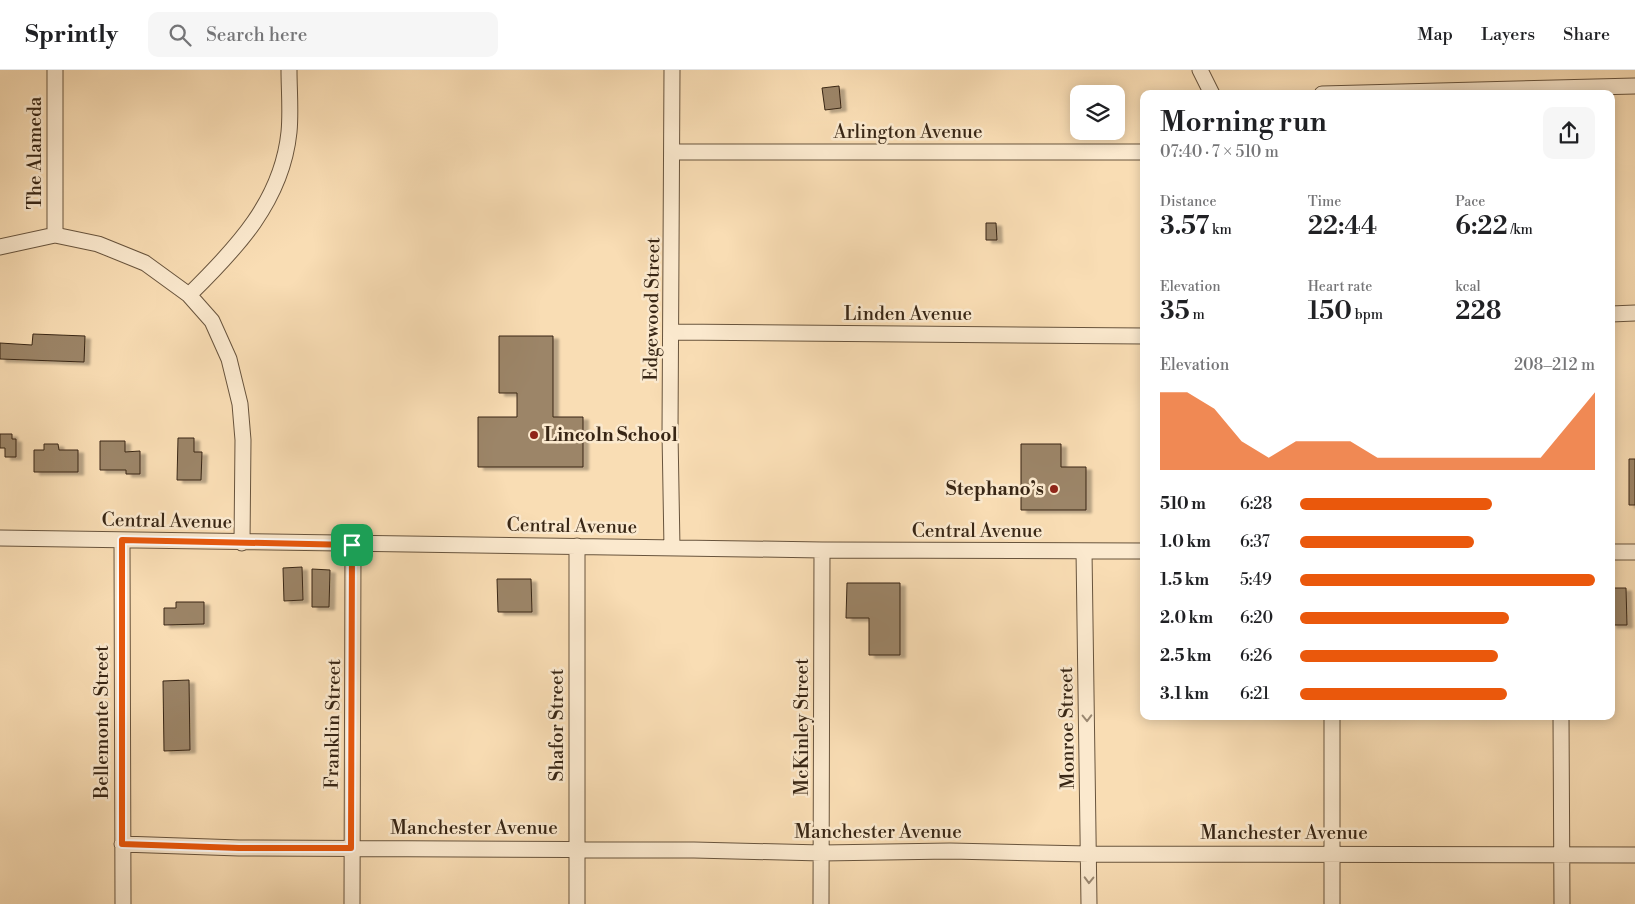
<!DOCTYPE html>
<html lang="en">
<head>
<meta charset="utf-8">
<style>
  :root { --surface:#fff; --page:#f6f6f6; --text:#202124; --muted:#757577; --line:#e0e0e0; --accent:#ea580c }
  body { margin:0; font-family:"Libre Bodoni",serif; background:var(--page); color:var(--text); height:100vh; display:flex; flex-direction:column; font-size:19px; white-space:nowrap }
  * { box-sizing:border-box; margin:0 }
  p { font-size:16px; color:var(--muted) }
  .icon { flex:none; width:28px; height:28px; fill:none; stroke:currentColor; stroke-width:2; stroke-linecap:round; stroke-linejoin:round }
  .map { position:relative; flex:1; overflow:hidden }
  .sheet { position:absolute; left:1140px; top:20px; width:475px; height:630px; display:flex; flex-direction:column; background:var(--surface); border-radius:10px; box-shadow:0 2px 12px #0003 }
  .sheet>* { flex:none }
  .tools { position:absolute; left:1070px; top:15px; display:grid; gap:10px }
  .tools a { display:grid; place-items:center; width:55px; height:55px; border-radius:10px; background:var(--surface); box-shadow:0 2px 12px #0003; font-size:25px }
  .pin { position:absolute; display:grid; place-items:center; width:42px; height:42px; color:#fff; margin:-21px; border-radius:10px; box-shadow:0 2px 8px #0006 }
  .round { display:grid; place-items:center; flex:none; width:52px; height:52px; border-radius:10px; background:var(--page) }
  .headline { display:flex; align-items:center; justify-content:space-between; height:85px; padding:0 20px }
  h1 { font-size:28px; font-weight:600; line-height:38px }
  .figures { display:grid; grid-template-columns:repeat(3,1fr); gap:8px; height:85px; padding:5px 20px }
  .figures div { display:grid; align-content:center }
  .figures b { font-size:25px; font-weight:600 }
  .figures small { font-size:14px; font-weight:400 }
  .figures p { font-size:14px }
  .chart { height:140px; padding:10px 20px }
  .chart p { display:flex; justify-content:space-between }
  .chart svg { width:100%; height:90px; margin-top:5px; fill:var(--accent); opacity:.7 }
  ul { padding:0 20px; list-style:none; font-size:16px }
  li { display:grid; grid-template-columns:80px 60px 1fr; align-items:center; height:38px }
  li i { height:12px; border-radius:6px; background:var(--accent) }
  header { display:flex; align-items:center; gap:30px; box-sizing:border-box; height:70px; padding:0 25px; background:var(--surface); border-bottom:1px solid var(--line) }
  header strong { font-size:24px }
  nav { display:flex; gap:28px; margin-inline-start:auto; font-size:18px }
  .search { width:350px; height:45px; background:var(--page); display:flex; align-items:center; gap:12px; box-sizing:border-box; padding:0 18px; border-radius:10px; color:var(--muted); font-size:19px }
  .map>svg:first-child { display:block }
  .building { fill:#9c8568; stroke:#382615; filter:url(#shadow) }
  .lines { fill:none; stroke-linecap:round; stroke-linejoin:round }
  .minor-casing { stroke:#68543d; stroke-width:17 }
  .minor { stroke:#fbe9ce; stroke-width:15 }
  .oneway { stroke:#9a8872 }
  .route-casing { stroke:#fff; stroke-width:10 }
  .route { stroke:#ea580c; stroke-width:6 }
  .poi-dot { fill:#8f2418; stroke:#fbe9ce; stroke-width:2 }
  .labels { text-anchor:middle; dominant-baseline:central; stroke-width:5; stroke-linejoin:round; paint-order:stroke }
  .street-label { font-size:19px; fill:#382615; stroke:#fbe9ce }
  .poi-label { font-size:19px; font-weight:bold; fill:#382615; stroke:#fbe9ce; text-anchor:start }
</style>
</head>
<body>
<header>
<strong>Sprintly</strong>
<div class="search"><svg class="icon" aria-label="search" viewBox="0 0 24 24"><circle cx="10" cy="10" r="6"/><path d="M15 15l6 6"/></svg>Search here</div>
<nav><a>Map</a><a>Layers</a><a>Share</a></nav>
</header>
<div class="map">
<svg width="1635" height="834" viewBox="0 0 1635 834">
  <defs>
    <filter id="shadow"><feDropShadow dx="5.5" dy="3" stdDeviation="1" flood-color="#0004"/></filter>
  </defs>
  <rect width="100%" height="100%" fill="#f9ddb4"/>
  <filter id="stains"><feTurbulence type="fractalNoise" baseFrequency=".004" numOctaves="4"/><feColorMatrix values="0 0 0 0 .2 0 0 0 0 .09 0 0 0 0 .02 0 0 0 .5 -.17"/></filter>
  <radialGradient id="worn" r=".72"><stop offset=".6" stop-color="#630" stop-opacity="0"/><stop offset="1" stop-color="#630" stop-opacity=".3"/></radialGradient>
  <path class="building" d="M 839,16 L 841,38 L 825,40 L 822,18 Z
    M 986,153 L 996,153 L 997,170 L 986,170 Z
    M 33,264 L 85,266 L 84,292 L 0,289 L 0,273 L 32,275 Z
    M 499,266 L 553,266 L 553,347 L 583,347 L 583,397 L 478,397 L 478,347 L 517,347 L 517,323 L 499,323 Z
    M 0,364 L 12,364 L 12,369 L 16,369 L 16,387 L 5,387 L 5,378 L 0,378 Z
    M 178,368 L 194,368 L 194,382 L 202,382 L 201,410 L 177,410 Z
    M 100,371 L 125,371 L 125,382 L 140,381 L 140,404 L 126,404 L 126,400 L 100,400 Z
    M 44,374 L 58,374 L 59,380 L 78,380 L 78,402 L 34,402 L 34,380 L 44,380 Z
    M 1021,374 L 1061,374 L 1061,397 L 1086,397 L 1086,440 L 1021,440 Z
    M 1629,389 L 1635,389 L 1635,435 L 1629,435 Z
    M 302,497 L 303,530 L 284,531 L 283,498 Z
    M 312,499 L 330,500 L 329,537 L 312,537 Z
    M 497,509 L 531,509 L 532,542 L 498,542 Z
    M 847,513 L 900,513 L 900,585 L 869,585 L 869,548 L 846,548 Z
    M 1611,518 L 1626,518 L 1627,555 L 1611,555 Z
    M 176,532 L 204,532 L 204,554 L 164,555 L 164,538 L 176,538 Z
    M 189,610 L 190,680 L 164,681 L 163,611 Z"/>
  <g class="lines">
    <defs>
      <path id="minor" d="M 672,0 L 670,363 L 672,478
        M 1200,0 L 1212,24
        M 1322,24 L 1635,16
        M 673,82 L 1144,82
        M 55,165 L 55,0
        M 0,177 L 55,165 L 98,174 L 145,193 L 189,225 L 212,251 L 229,289 L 240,334 L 243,370 L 242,473
        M 189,225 C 236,179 282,131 289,62 C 291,42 289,20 289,0
        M 1611,244 L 1635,243
        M 672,262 L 1144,266
        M 0,468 L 822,480 L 1144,481
        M 122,471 L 123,834
        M 1084,481 L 1089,834
        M 1611,482 L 1635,482
        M 1332,646 L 1332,834
        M 1561,646 L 1562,834
        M 122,774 L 239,778 L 694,780 L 822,783 L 950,781 L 1089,784 L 1635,785
        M 352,834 L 353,475
        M 577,834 L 577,476
        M 821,834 L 822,480"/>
    </defs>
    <use href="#minor" class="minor-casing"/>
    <use href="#minor" class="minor"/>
  </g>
  <defs><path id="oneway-chevron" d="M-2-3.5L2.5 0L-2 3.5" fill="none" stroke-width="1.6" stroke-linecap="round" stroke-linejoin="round" transform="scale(1.25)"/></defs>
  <g class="oneway">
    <use href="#oneway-chevron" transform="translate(1087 648) rotate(89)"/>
    <use href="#oneway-chevron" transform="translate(1089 810) rotate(91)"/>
  </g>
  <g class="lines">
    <defs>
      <path id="route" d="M 122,470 L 352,475 L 351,778 L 239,778 L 122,774 Z"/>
    </defs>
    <use href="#route" class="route-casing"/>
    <use href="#route" class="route"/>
  </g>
  <g class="poi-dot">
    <circle cx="534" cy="365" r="5"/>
    <circle cx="1054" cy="419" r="5"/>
  </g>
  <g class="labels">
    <g class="street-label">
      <text x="908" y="62">Arlington Avenue</text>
      <text transform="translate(35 83) rotate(-90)">The Alameda</text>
      <text transform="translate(652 239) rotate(-89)">Edgewood Street</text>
      <text x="908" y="244">Linden Avenue</text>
      <text transform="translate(167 451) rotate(1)">Central Avenue</text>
      <text transform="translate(572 456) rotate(1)">Central Avenue</text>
      <text x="977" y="461">Central Avenue</text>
      <text transform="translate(102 652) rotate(-90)">Bellemonte Street</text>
      <text transform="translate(333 654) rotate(-89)">Franklin Street</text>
      <text transform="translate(557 655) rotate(-90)">Shafor Street</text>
      <text transform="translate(802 657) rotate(-90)">McKinley Street</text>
      <text transform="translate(1067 658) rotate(-91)">Monroe Street</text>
      <text x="474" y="758">Manchester Avenue</text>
      <text x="878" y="762">Manchester Avenue</text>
      <text x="1284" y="763">Manchester Avenue</text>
    </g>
    <g class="poi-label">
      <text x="544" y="365">Lincoln School</text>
      <text x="1044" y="419" text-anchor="end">Stephano’s</text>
    </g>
  </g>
  <rect width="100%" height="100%" filter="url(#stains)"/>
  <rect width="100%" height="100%" fill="url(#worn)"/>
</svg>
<div class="tools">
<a><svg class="icon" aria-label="layers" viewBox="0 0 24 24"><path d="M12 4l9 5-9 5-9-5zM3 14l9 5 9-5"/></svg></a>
</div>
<div class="pin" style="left:352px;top:475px;background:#1e9e55"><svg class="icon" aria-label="arrive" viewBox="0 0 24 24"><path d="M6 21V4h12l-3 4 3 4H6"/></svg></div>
<section class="sheet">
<div class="headline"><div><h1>Morning run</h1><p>07:40 · 7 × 510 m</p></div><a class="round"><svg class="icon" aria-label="share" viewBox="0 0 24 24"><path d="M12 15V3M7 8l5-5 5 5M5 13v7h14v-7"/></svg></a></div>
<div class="figures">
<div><p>Distance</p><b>3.57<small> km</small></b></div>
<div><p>Time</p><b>22:44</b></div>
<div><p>Pace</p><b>6:22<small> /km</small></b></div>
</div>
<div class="figures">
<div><p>Elevation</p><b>35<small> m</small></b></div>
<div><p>Heart rate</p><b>150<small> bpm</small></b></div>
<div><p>kcal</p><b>228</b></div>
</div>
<div class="chart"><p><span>Elevation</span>208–212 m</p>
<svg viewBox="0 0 160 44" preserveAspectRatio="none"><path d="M0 44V6L10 6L20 14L30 30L40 38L50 30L60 30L70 30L80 38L90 38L100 38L110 38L120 38L130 38L140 38L150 22L160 6V44z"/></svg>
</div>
<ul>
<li><b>510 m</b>6:28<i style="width:65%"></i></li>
<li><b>1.0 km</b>6:37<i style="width:59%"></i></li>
<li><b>1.5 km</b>5:49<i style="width:100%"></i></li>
<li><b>2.0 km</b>6:20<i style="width:71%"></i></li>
<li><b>2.5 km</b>6:26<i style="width:67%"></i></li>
<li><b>3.1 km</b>6:21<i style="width:70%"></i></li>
</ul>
</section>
</div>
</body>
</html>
